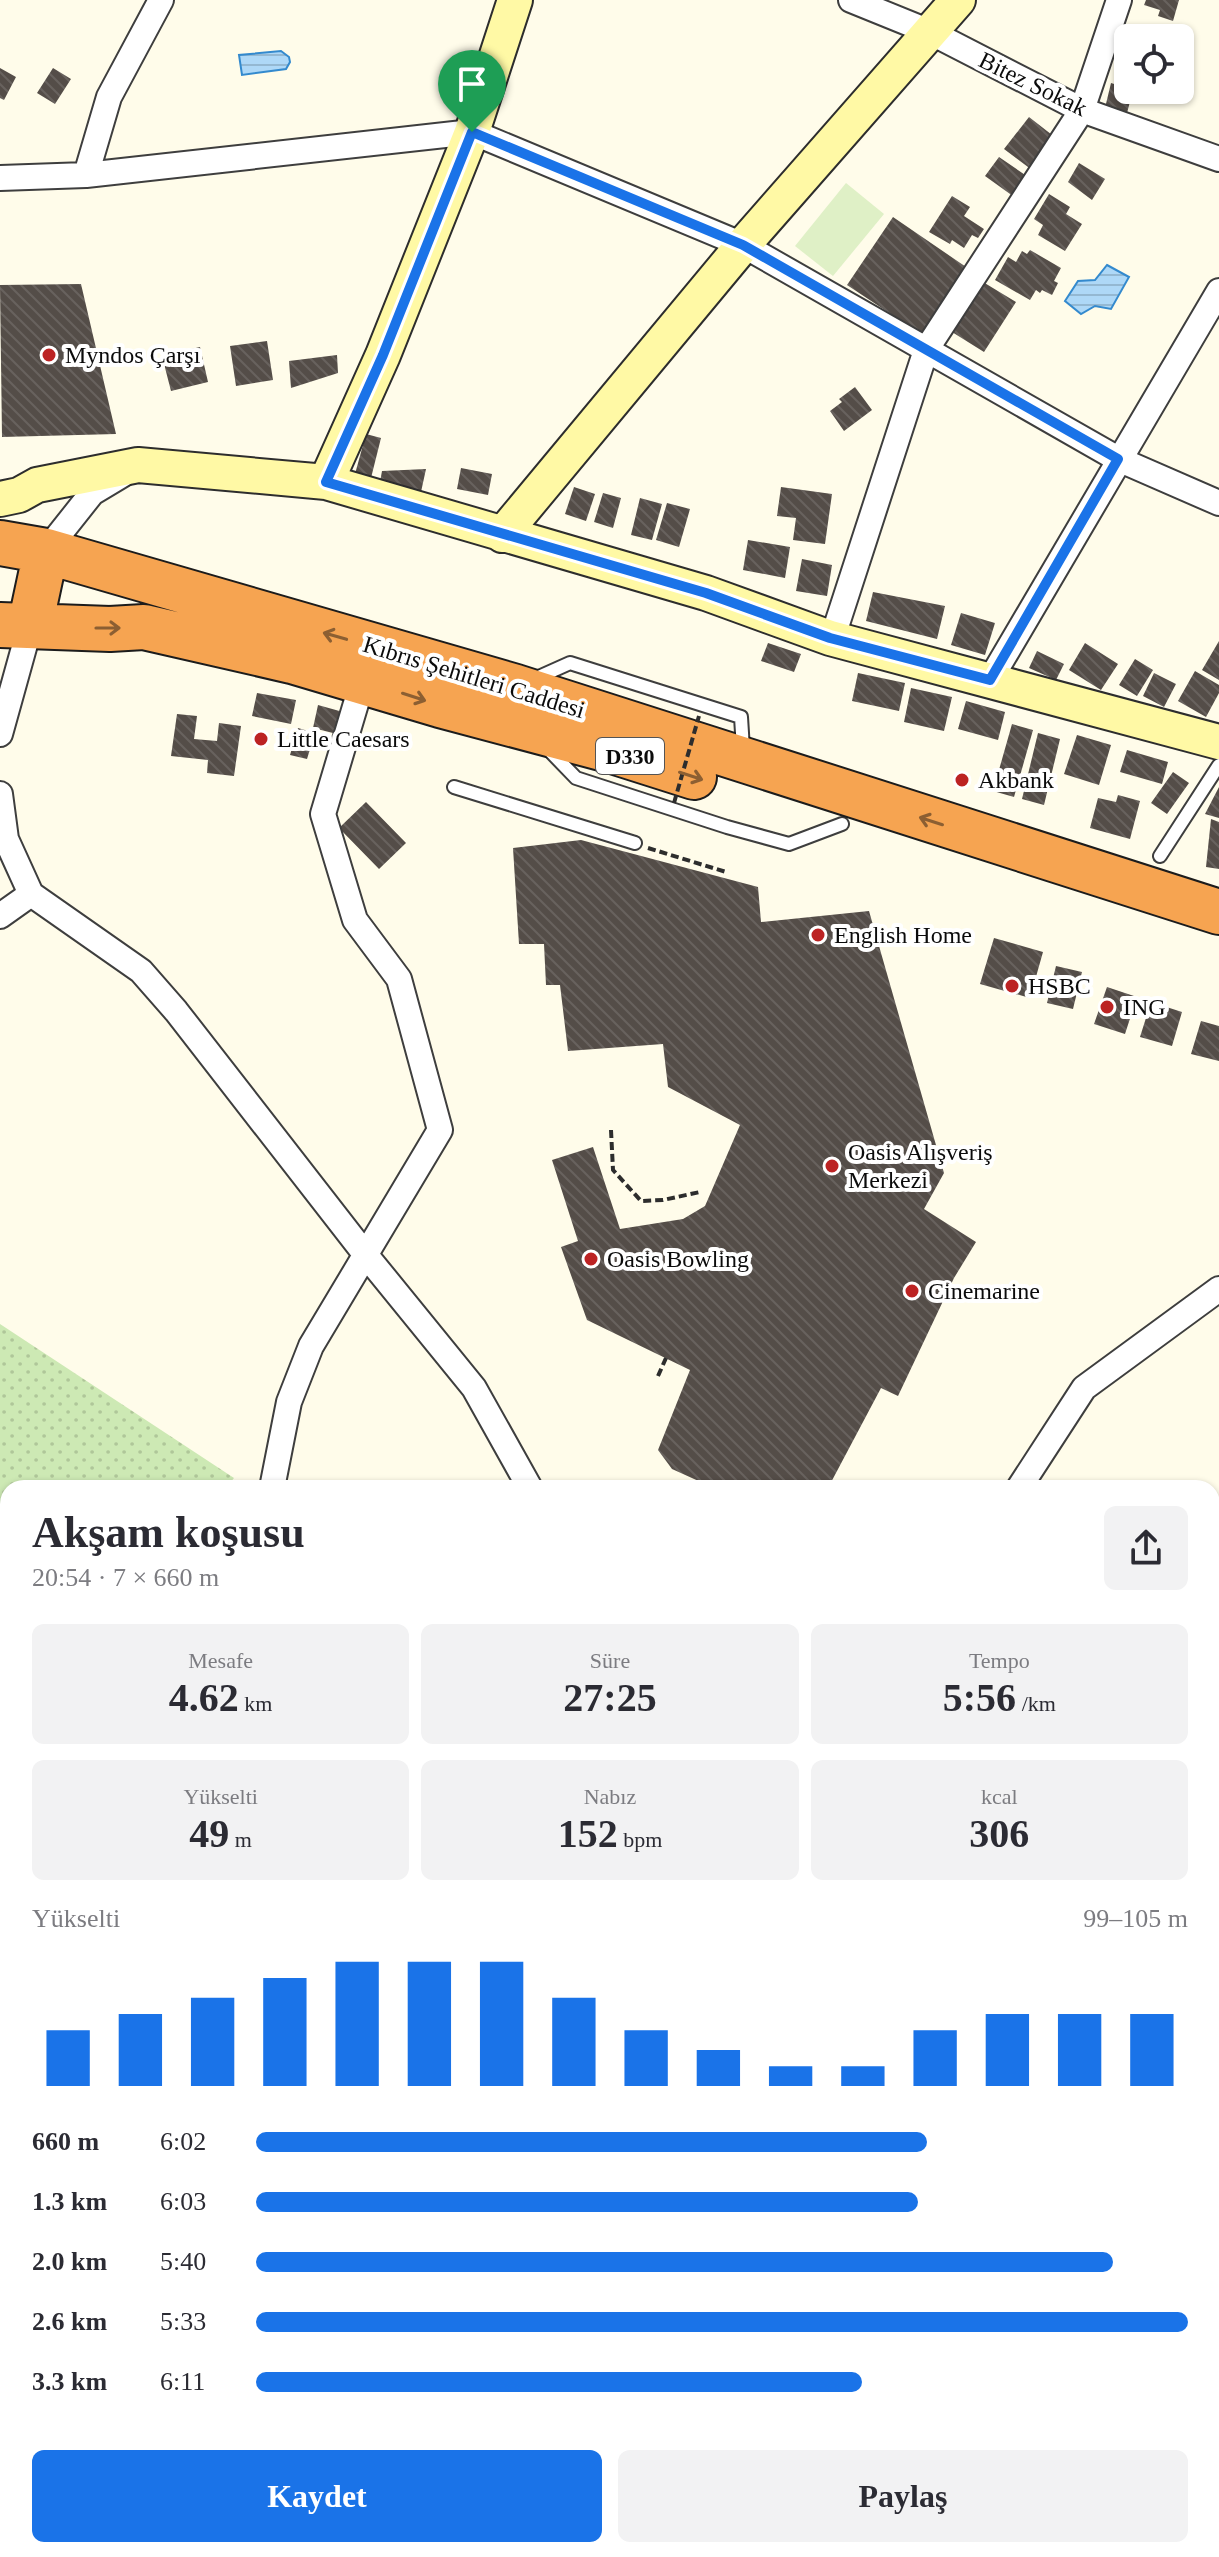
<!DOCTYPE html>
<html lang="tr">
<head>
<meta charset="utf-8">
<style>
  :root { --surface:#fff; --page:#f2f2f3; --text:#2b2b33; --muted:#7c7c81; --accent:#1a73e8 }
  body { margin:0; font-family:"Times New Roman",serif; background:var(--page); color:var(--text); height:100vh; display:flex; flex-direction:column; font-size:30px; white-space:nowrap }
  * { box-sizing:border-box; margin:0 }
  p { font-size:26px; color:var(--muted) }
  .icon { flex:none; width:44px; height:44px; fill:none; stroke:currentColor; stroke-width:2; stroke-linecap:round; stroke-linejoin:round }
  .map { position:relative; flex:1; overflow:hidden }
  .panel { position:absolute; left:0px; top:1480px; width:1220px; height:1078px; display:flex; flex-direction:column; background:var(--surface); border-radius:24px 24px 0 0; box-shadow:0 2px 6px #0004 }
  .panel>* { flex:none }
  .controls { position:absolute; left:1114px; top:24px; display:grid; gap:16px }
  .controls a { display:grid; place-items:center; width:80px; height:80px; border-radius:12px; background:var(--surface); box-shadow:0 2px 6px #0004; font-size:40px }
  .pin { position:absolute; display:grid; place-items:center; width:68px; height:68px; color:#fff; margin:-82px -34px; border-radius:50% 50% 50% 0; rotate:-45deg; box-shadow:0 0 8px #0007 }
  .pin .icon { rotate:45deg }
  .round { display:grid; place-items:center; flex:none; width:84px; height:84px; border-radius:12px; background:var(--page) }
  .head { display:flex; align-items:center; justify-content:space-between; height:136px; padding:0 32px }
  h1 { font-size:44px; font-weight:700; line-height:60px }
  .figures { display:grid; grid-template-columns:repeat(3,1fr); gap:12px; height:136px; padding:8px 32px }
  .figures div { display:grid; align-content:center; border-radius:12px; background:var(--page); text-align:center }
  .figures b { font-size:40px; font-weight:700 }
  .figures small { font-size:22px; font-weight:400 }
  .figures p { font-size:22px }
  .chart { height:224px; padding:16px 32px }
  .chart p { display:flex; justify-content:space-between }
  .chart svg { width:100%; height:144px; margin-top:8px; stroke:var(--accent); stroke-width:6 }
  .primary-button { display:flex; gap:16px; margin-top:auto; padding:16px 32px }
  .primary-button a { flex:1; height:92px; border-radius:12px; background:var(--accent); color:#fff; font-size:32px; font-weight:700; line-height:92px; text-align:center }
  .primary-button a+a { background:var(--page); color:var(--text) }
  ul { padding:0 32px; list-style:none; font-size:26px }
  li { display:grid; grid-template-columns:128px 96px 1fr; align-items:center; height:60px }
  li i { height:20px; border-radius:10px; background:var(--accent) }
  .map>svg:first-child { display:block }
  .grass { fill:url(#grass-dots) }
  .pitch { fill:#dff0c6 }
  .water { fill:url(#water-rules); stroke:#348ace; stroke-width:2 }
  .building { fill:url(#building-back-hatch) }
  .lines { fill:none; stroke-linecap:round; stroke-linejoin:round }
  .lane-casing { stroke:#3e3e3e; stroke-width:16 }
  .street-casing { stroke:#3e3e3e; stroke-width:28 }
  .secondary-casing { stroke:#2d2d2d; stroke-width:38 }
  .highway-casing { stroke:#1c1c1c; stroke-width:48 }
  .path { stroke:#2d2d2d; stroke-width:4; stroke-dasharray:8 4; stroke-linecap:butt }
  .lane { stroke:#fff; stroke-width:12 }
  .street { stroke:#fff; stroke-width:24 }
  .secondary { stroke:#fff9a5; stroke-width:34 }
  .highway { stroke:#f6a451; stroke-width:44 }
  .path-bridge { stroke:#2d2d2d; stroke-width:4; stroke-dasharray:8 4; stroke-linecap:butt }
  .oneway { stroke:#8c5f32 }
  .route-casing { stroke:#fff; stroke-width:16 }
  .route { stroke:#1a73e8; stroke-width:10 }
  .poi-dot { fill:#bc2323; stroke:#fff; stroke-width:3 }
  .labels { text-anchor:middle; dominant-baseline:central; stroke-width:8; stroke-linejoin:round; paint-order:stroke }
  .shield { fill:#fff; stroke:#545454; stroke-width:2 }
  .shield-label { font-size:22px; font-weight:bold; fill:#0b0b0b }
  .street-label { font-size:24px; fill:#0b0b0b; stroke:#fff }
  .poi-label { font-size:24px; fill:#0b0b0b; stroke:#fff; text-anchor:start }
</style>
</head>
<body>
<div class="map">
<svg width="1219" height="2557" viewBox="0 0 1219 2557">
  <defs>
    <pattern id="grass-dots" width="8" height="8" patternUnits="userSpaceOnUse" patternTransform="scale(2)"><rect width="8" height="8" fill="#cde9b4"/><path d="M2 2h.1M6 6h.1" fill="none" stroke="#afc699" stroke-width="1.8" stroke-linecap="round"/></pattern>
    <pattern id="water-rules" width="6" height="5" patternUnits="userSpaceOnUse" patternTransform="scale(2)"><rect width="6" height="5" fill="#aed8f7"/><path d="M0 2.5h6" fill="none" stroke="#94b8d2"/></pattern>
    <pattern id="building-back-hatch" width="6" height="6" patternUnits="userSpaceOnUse" patternTransform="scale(2)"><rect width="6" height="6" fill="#544d48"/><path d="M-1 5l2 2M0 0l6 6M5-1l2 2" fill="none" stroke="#68625e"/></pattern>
  </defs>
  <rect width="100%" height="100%" fill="#fffcea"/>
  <path class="grass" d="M 0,1324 L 234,1478 L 226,1488 L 8,1488 L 8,1758 L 0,1815 Z
    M 8,2543 L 8,2550 L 301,2550 L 302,2557 L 0,2557 L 0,2545 Z"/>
  <path class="pitch" d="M 846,183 L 884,214 L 833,276 L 795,246 Z"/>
  <path class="water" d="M 281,51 L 289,57 L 290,62 L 286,69 L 242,75 L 239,55 Z
    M 1107,265 L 1129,277 L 1111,309 L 1095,306 L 1081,314 L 1065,301 L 1078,281 L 1095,280 Z"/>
  <path class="building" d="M 1146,0 L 1179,0 L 1173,21 L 1158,16 L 1160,10 L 1144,5 Z
    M 0,68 L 16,77 L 4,100 L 0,98 Z
    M 53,68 L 71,79 L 55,104 L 37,93 Z
    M 1111,83 L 1133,90 L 1127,113 L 1105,108 Z
    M 1029,117 L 1056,138 L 1032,170 L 1004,149 Z
    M 999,157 L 1031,179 L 1017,199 L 985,176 Z
    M 1079,163 L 1105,179 L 1092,200 L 1068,182 Z
    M 1049,194 L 1070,207 L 1066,214 L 1082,224 L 1065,251 L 1038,235 L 1043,225 L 1034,219 Z
    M 952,196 L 970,207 L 964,216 L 984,229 L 978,238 L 972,235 L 964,248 L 952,240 L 950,244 L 929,232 Z
    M 893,217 L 969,269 L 924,336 L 847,285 Z
    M 1030,250 L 1061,268 L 1054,281 L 1058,283 L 1052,295 L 1042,290 L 1040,293 L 1036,290 L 1030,300 L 995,280 L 1008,257 L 1016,262 L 1022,251 L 1027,254 Z
    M 983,282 L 1016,302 L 984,352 L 952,332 Z
    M 81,284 L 116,434 L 2,437 L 0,285 Z
    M 267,341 L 273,380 L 236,386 L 230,346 Z
    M 200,347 L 208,382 L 171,391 L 162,356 Z
    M 337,355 L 338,373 L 291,388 L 289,361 Z
    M 855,387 L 872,410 L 844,431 L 830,411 L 842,402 L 839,399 Z
    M 366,434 L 381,438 L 371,478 L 355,474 Z
    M 461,468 L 492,474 L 488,495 L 457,489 Z
    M 426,469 L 421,492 L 380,482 L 382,471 Z
    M 574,487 L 595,494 L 586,521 L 565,514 Z
    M 781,487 L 832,494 L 825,544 L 793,540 L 796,518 L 777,516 Z
    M 603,493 L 621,498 L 613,528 L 594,522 Z
    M 640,498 L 662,504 L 652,540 L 631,535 Z
    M 667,503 L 690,509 L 679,547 L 656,540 Z
    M 748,540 L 790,547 L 785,578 L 743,570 Z
    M 802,559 L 832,565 L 827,596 L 796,591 Z
    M 873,592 L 945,606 L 937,639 L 866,621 Z
    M 961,613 L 995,623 L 985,655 L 951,645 Z
    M 1219,641 L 1219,680 L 1202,670 Z
    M 768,643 L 801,654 L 794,672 L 761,661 Z
    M 1085,643 L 1118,664 L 1101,690 L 1069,670 Z
    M 1037,651 L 1064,664 L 1056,680 L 1029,668 Z
    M 1135,659 L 1153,670 L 1137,696 L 1119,685 Z
    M 1195,671 L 1219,685 L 1219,693 L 1206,717 L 1178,701 Z
    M 858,673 L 905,683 L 899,711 L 852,701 Z
    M 1154,673 L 1176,684 L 1164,707 L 1143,696 Z
    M 911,688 L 952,697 L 944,731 L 904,722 Z
    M 257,693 L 296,700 L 291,724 L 252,716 Z
    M 966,701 L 1005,712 L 998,740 L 958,729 Z
    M 318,705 L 343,712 L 337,734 L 313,728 Z
    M 177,714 L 197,716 L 194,739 L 217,741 L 219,723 L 241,726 L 234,776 L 207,773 L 208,760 L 171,756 Z
    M 1012,724 L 1033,730 L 1014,797 L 993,791 Z
    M 298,728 L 315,733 L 307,759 L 290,755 Z
    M 1038,733 L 1060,739 L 1044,805 L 1022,799 Z
    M 1077,735 L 1111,745 L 1099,785 L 1064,774 Z
    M 1127,750 L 1168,762 L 1162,784 L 1120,772 Z
    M 1173,772 L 1189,783 L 1167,814 L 1151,803 Z
    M 1219,787 L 1219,818 L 1205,814 Z
    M 1118,795 L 1140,801 L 1130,839 L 1090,828 L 1098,798 L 1116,802 Z
    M 366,802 L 406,843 L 379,869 L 339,828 Z
    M 1211,819 L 1219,822 L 1219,869 L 1206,867 Z
    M 581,840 L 758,887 L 761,922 L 869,911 L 944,1173 L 924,1209 L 976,1242 L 954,1278 L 898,1396 L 881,1388 L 828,1488 L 714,1488 L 672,1469 L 658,1450 L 690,1370 L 587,1320 L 561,1247 L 578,1241 L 552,1160 L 593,1147 L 620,1229 L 683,1219 L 705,1206 L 740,1125 L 668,1087 L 663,1044 L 568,1051 L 560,985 L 546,985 L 544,944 L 519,944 L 513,848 Z
    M 994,938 L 1043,952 L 1030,998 L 980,984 Z
    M 1056,966 L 1082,972 L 1073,1009 L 1047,1003 Z
    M 1107,987 L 1137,997 L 1125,1034 L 1094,1024 Z
    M 1151,1002 L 1182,1012 L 1172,1046 L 1140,1037 Z
    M 1201,1021 L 1219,1026 L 1219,1061 L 1191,1054 Z"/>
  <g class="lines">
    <defs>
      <path id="lane" d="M 532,680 L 570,663 L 741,717 L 743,749
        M 547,748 L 576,778 L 727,827 L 789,844 L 842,824
        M 454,787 L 635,843
        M 1160,856 L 1219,765"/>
      <path id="street" d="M 851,0 L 930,32 L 1082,110 L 1219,159
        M 86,175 L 109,97 L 161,0
        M 0,178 L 86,175 L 472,132 L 743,245 L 1118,459 L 1219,503
        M 46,551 L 92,493 L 122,475
        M 830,638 L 836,627 L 926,350 L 1082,110 L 1119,0
        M 990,680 L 1219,291
        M 0,734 L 30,626
        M 0,794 L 6,839 L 31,894 L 141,971 L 176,1011 L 365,1254 L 474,1388 L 530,1488
        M 0,916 L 31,894
        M 272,1488 L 289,1402 L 311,1346 L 440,1130 L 399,979 L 355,920 L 323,814 L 363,680
        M 1019,1488 L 1084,1388 L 1219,1289
        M 1212,1649 L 1219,1643
        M 0,1885 L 8,1879
        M 0,1927 L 8,1911
        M 1212,2073 L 1219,2090
        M 0,2147 L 8,2147
        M 1212,2499 L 1219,2499
        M 0,2518 L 8,2517
        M 351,2550 L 354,2557
        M 761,2557 L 765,2550"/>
      <path id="secondary" d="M 326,482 L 383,355 L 472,132 L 515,0
        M 0,499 L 19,495 L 37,485 L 138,465 L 326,482 L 706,593 L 830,638 L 1219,742
        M 502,535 L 743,245 L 958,0"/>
      <path id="highway" d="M 0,543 L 46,551 L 516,687 L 1219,912
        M 0,625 L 110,629 L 144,627 L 292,661 L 440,705 L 609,750 L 694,777
        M 30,626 L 46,551"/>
    </defs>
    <use href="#lane" class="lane-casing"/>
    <use href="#street" class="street-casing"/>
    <use href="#secondary" class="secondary-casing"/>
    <use href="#highway" class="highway-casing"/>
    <path class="path" d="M 648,848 L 726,872
      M 611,1130 L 613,1170 L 641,1201 L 663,1200 L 700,1192
      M 658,1376 L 666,1358"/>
    <use href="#lane" class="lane"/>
    <use href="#street" class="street"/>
    <use href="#secondary" class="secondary"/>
    <use href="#highway" class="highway"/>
    <path class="path-bridge" d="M 674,803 L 699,716"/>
  </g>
  <defs><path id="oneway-shaft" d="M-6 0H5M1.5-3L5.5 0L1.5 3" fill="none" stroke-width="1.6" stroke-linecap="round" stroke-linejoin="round" transform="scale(2)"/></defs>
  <g class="oneway">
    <use href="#oneway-shaft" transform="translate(108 628)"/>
    <use href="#oneway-shaft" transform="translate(335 636) rotate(-164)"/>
    <use href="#oneway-shaft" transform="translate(414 697) rotate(18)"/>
    <use href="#oneway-shaft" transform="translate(691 776) rotate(18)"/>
    <use href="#oneway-shaft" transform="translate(931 821) rotate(-162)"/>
  </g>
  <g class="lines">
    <defs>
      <path id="route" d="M 472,132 L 743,245 L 1118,459 L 990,680 L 830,638 L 706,593 L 326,482 L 383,355 Z"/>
    </defs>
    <use href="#route" class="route-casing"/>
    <use href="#route" class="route"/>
  </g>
  <g class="poi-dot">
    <circle cx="49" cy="355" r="8"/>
    <circle cx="261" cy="739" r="8"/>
    <circle cx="962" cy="780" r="8"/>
    <circle cx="818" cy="935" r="8"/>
    <circle cx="1012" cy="986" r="8"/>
    <circle cx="1107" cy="1007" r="8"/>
    <circle cx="832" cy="1166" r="8"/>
    <circle cx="591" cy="1259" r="8"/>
    <circle cx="912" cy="1291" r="8"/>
  </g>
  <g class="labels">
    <rect class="shield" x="596" y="738" width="68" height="36" rx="6"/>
    <g class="shield-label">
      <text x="630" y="756">D330</text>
    </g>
    <g class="street-label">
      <text transform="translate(1033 84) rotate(26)">Bitez Sokak</text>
      <text transform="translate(474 677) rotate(17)">Kıbrıs Şehitleri Caddesi</text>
    </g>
    <g class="poi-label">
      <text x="65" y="355">Myndos Çarşı</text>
      <text x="277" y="739">Little Caesars</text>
      <text x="978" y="780">Akbank</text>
      <text x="834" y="935">English Home</text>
      <text x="1028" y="986">HSBC</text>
      <text x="1123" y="1007">ING</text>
      <text x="848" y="1152">Oasis Alışveriş<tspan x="848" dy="28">Merkezi</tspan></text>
      <text x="607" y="1259">Oasis Bowling</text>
      <text x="928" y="1291">Cinemarine</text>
    </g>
  </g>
</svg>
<div class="controls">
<a><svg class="icon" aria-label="locate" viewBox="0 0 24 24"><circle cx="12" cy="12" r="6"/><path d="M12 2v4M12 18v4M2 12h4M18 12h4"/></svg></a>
</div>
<div class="pin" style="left:472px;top:132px;background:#1e9e55"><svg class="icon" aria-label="arrive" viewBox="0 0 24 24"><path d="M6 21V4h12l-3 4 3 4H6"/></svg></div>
<section class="panel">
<div class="head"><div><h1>Akşam koşusu</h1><p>20:54 · 7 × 660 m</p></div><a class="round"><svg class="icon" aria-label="share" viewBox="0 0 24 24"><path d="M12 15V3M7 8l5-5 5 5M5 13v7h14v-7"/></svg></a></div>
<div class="figures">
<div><p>Mesafe</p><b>4.62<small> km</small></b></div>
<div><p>Süre</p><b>27:25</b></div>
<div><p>Tempo</p><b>5:56<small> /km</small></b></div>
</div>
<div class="figures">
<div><p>Yükselti</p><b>49<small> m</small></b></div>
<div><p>Nabız</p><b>152<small> bpm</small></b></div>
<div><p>kcal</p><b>306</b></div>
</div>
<div class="chart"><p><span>Yükselti</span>99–105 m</p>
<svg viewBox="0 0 160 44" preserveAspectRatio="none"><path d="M5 44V27M15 44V22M25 44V17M35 44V11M45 44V6M55 44V6M65 44V6M75 44V17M85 44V27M95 44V33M105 44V38M115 44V38M125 44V27M135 44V22M145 44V22M155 44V22"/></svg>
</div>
<ul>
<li><b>660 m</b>6:02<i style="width:72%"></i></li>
<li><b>1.3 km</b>6:03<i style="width:71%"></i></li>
<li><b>2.0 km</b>5:40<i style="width:92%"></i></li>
<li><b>2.6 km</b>5:33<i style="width:100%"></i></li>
<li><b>3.3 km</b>6:11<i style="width:65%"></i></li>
</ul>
<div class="primary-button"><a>Kaydet</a><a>Paylaş</a></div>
</section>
</div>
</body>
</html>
